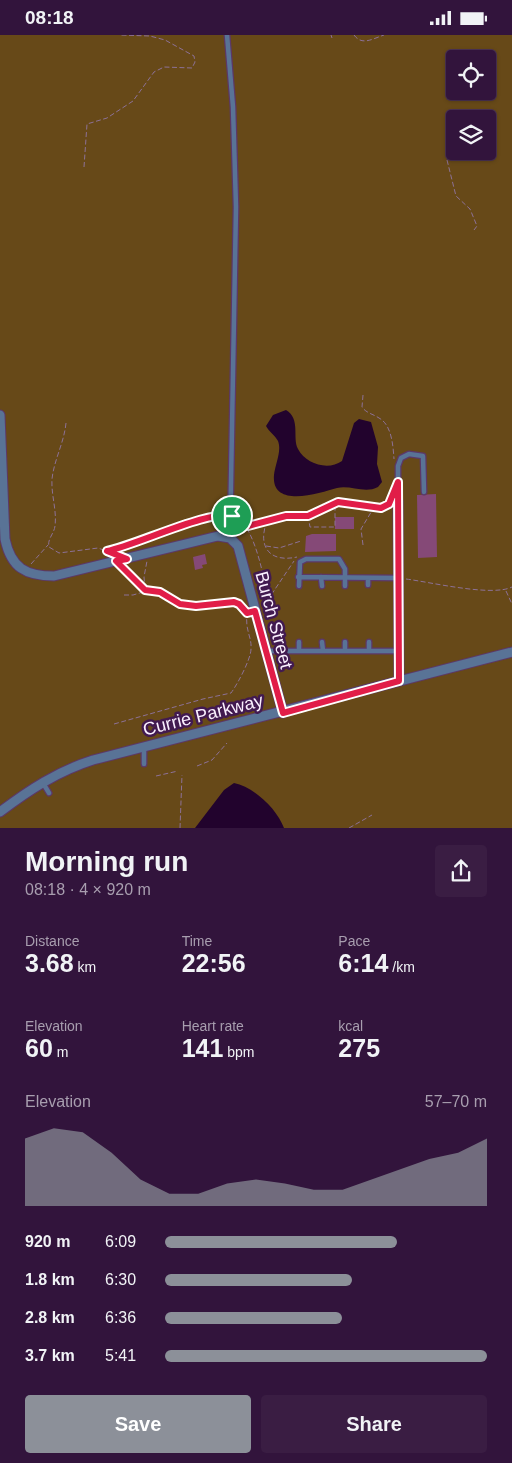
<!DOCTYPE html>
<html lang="en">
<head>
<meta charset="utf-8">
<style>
  :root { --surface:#32143c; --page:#3a1d43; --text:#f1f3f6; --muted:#a89eaf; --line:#4d3356; --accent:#8c9099 }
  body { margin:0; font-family:Arial,sans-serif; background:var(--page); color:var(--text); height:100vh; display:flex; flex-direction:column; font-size:19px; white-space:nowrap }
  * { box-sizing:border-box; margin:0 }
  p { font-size:16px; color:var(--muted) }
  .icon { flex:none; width:28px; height:28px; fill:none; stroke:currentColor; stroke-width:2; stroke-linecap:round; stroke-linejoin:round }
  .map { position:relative; height:793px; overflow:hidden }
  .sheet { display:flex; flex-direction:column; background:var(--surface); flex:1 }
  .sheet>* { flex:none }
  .fabs { position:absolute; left:446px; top:15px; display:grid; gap:10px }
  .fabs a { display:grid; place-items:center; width:50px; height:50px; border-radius:5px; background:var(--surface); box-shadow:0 1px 4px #0004,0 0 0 1px var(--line); font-size:25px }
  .pin { position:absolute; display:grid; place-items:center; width:42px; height:42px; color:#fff; margin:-21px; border:2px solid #fff; border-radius:50%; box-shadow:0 1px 5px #0007 }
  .round { display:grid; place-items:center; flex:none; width:52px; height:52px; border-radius:5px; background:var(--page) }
  .summary { display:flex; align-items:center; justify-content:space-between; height:85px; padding:0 25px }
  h1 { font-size:28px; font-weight:700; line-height:38px }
  .metrics { display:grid; grid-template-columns:repeat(3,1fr); gap:8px; height:85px; padding:5px 25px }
  .metrics div { display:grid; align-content:center }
  .metrics b { font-size:25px; font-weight:700 }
  .metrics small { font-size:14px; font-weight:400 }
  .metrics p { font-size:14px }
  .chart { height:140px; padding:10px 25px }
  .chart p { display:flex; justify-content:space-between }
  .chart svg { width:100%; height:90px; margin-top:5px; fill:var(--accent); opacity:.7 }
  .action { display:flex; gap:10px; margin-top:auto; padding:10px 25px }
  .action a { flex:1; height:58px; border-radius:5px; background:var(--accent); color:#fff; font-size:20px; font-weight:700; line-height:58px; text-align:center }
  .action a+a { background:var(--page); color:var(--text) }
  ul { padding:0 25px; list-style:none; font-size:16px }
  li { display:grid; grid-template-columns:80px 60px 1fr; align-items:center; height:38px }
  li i { height:12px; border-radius:6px; background:var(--accent) }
  .status { display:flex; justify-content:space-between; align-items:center; height:35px; padding:0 25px; background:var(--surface); direction:ltr }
  .status svg { height:14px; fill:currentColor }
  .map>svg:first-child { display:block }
  .green { fill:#674918; fill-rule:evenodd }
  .water { fill:#22032d }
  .building { fill:#854977 }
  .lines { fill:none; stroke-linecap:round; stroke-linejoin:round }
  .lane-casing { stroke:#5c3868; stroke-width:7 }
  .street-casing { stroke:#5c3868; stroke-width:11 }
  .path { stroke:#8d7197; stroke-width:1; stroke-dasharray:5 2.5; stroke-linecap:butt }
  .lane { stroke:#597396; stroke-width:4.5 }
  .street { stroke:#597396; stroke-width:9 }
  .route-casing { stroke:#fff; stroke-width:10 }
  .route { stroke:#e11d48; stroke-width:6 }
  .labels { text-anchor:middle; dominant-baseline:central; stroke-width:5; stroke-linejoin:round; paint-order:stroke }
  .street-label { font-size:18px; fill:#faf0fe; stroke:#421a50 }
</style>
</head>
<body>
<div class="status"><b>08:18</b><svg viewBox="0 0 49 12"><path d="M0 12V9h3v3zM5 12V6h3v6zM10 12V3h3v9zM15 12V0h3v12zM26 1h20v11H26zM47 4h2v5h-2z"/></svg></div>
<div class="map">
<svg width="512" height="793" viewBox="0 0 512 793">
  <rect width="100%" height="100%" fill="#421a50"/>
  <path class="green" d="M 0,0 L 512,0 L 512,793 L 0,793 ZM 455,24 L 488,24 L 488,56 L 455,56 ZM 455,84 L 488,84 L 488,116 L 455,116 Z"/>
  <path class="water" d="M 286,375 C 301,384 292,403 298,414 C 306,429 328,436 342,426 L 354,388 L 359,384 L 371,387 L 378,412 L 377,429 L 382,447 L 378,452 C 365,459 351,450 337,453 C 320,458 271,474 274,440 C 275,430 282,416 278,406 C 275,400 269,397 266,391 L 273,380 Z
    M 234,748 C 254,752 277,774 284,793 L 195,793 L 224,755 Z"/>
  <path class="building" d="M 436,459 L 437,522 L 418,523 L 417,460 Z
    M 335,482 L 354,482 L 354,494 L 335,494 Z
    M 312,499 L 336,499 L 336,516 L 305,517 L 306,501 Z
    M 205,519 L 207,529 L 202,530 L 203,533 L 195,535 L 193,522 Z"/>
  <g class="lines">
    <defs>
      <path id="lane" d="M 227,0 L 233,72 L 236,172 L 230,503
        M 398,466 L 398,431 L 401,423 L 409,419 L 423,421 L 424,457
        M 298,542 L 398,543
        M 321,542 L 322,551
        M 368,543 L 368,550
        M 299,551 L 300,527 L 306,524 L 339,524 L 345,534 L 345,551
        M 299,607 L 299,616
        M 322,607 L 323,616
        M 345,607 L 345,616
        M 267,616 L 398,616
        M 369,616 L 369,607
        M 144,729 L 144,711
        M 43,748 L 49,758"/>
      <path id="street" d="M 0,380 L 5,504 C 11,533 26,541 54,541 L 218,501 L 230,503 L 238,511 L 283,678
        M 398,466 L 399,646
        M 0,777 C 29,755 58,736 93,725 L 512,617"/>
    </defs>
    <use href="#lane" class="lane-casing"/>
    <use href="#street" class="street-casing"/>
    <path class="path" d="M 331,0 L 332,3
      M 354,0 C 362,11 372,4 384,0
      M 447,125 L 456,161 L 470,174 L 477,191 L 474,195
      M 84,132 L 87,89 L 107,83 L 133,66 L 154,37 L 164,32 L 192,33 L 195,27 L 194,21 L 165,5 L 150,1 L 120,0
      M 363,360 L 362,372 C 366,378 373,379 379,383 C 392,390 393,411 394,424
      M 66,388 C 64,408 54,425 52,444 C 51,460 57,475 55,491 C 54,499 47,504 49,512 L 59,518 L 98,513 L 112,518
      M 308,481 L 310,492 L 335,492 L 335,468
      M 237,482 C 255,494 266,547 267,568
      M 267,486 C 257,512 270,528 297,522
      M 237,498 C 251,489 268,484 285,481 C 292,480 300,482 308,481 C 320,478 328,468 341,467 C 360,466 370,478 390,468
      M 363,510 L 361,494 L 373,474
      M 266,511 L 279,513 L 301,506
      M 107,516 L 130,510 L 207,483 L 223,481
      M 31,529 L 48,510
      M 122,532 L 143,551
      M 406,544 C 430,547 492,562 512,552
      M 145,554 L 144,542 L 147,526
      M 506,556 L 512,569
      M 124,560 L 133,560 L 150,555 L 160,557 L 188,571 L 234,567 L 248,578
      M 263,572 L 294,526
      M 114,689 L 203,664 L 231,658 C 237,650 251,624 251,614 C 252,602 245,596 247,579
      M 197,731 L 212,725 L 227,708
      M 156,741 L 178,736
      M 180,793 L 182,740
      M 349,793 L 372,780"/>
    <use href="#lane" class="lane"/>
    <use href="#street" class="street"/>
  </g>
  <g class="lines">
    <defs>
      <path id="route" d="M 398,447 L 399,646 L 283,678 L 255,576 L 247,578 L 239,569 L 234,567 L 196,571 L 180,569 L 160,557 L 145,555 L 116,526 L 127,524 L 107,516 C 137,510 212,473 236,481 C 241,483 245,487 248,491 L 286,481 L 308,481 L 338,467 L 381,473 L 389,469 Z"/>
    </defs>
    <use href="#route" class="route-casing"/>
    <use href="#route" class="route"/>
  </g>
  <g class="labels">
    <g class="street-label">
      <text transform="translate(274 585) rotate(75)">Burch Street</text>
      <text transform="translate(203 680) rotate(-14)">Currie Parkway</text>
    </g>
  </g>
</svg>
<div class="fabs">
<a><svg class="icon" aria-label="locate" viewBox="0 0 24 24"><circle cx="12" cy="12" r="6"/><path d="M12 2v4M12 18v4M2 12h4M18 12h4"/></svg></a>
<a><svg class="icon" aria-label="layers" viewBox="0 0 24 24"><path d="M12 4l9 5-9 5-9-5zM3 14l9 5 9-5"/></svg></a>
</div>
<div class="pin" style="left:232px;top:481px;background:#1e9e55"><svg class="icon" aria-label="arrive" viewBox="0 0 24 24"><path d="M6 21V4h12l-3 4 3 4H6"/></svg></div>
</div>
<section class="sheet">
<div class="summary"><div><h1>Morning run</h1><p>08:18 · 4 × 920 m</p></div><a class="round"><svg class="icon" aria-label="share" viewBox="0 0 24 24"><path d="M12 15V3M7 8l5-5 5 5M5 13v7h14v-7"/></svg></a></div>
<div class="metrics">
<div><p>Distance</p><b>3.68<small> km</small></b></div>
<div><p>Time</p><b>22:56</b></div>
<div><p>Pace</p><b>6:14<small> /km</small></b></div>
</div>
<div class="metrics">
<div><p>Elevation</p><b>60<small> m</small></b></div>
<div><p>Heart rate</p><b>141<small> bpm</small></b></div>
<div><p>kcal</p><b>275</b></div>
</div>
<div class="chart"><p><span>Elevation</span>57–70 m</p>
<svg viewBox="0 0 160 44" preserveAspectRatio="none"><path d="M0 44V11L10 6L20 8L30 18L40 31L50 38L60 38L70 33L80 31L90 33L100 36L110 36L120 31L130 26L140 21L150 18L160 11V44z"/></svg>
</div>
<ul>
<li><b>920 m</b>6:09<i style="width:72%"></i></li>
<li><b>1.8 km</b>6:30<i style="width:58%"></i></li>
<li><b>2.8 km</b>6:36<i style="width:55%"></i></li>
<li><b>3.7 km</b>5:41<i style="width:100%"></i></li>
</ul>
<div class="action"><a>Save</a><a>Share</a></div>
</section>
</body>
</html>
